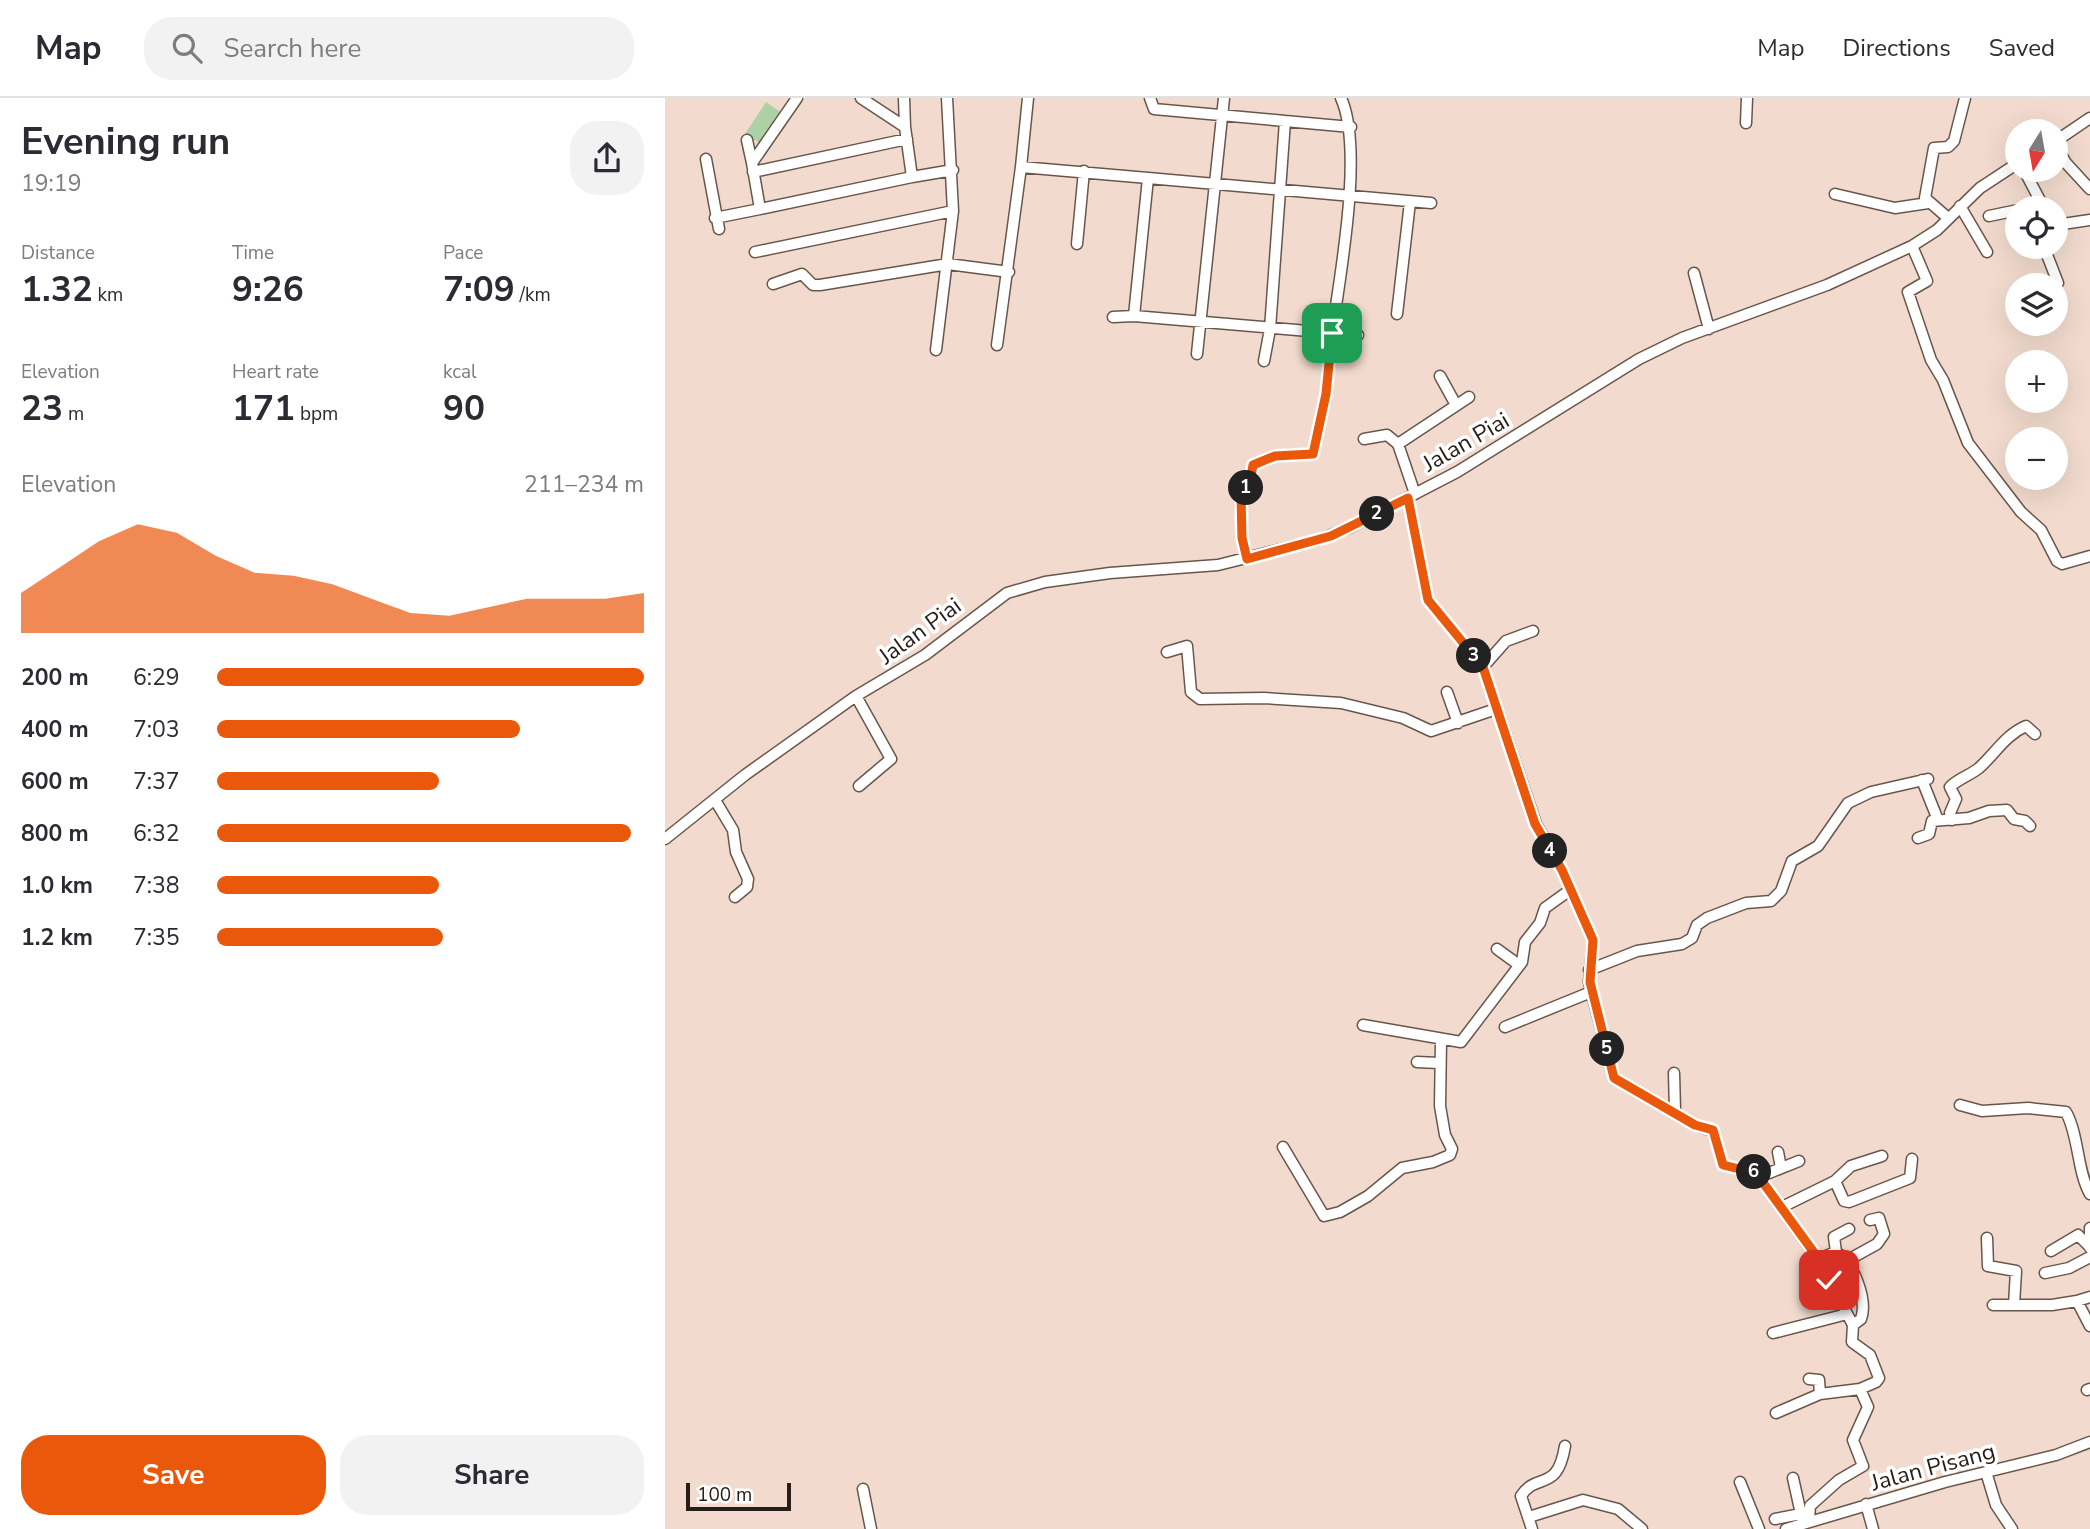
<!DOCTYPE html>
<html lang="en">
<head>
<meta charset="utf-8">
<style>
  :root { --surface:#fff; --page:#f2f2f3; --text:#2b2b33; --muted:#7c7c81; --line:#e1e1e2; --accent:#ea580c }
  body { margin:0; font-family:"Nunito Sans",sans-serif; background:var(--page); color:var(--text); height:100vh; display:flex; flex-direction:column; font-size:26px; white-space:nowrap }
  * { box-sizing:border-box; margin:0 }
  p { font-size:23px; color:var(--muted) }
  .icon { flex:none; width:38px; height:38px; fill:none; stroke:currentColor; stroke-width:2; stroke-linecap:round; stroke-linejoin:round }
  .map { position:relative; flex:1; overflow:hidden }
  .side { display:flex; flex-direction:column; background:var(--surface); width:665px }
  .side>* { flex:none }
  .needle { width:46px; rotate:191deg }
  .buttons { position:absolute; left:1340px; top:21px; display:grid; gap:14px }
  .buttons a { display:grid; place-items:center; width:63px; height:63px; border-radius:50%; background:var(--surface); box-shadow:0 7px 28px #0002; font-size:35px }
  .scale { position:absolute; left:21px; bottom:18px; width:105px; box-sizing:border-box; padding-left:7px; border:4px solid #251d18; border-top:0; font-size:19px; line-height:24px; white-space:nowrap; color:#251d18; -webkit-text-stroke:5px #fff; paint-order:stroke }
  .pin { position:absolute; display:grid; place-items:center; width:60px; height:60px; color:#fff; margin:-30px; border-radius:14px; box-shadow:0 4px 10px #0006 }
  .km { position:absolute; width:35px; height:35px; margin:-18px; border-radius:50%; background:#222; color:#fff; font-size:19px; line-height:35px; text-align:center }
  .round { display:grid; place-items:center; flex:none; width:74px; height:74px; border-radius:28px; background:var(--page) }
  .overview { display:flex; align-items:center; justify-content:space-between; height:119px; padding:0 21px }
  h1 { font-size:38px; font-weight:700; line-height:52px }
  .stats { display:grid; grid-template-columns:repeat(3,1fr); gap:10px; height:119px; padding:7px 21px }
  .stats div { display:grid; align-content:center }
  .stats b { font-size:35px; font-weight:700 }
  .stats small { font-size:19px; font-weight:400 }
  .stats p { font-size:19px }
  .chart { height:196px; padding:14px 21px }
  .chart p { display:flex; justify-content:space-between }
  .chart svg { width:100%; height:126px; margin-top:7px; fill:var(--accent); opacity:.7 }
  .button { display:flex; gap:14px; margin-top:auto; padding:14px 21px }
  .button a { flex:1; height:80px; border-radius:28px; background:var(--accent); color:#fff; font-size:28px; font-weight:700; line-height:80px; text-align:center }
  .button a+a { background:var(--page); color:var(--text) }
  ul { padding:0 21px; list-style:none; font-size:23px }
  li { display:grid; grid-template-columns:112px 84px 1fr; align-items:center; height:52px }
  li i { height:18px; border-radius:9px; background:var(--accent) }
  header { display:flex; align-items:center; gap:42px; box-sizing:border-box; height:98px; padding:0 35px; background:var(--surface); border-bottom:2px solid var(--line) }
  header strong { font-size:33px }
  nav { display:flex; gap:38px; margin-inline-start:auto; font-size:24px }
  .search { width:490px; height:63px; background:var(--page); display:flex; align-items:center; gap:18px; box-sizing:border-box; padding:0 24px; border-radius:28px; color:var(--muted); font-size:26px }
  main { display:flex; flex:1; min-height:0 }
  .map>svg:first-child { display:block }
  .green { fill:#acd1a5 }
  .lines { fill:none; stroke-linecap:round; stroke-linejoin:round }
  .minor-casing { stroke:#69564b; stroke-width:13 }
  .minor { stroke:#fff; stroke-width:10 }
  .route-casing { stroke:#fff; stroke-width:14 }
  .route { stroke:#ea580c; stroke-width:9 }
  .labels { text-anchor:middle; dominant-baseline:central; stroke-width:7; stroke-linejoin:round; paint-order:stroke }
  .street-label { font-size:23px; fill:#251d18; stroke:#fff }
</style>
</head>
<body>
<header>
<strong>Map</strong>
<div class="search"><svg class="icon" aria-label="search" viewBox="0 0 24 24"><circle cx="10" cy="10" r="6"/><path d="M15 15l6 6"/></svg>Search here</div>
<nav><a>Map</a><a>Directions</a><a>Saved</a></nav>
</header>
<main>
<section class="side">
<div class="overview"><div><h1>Evening run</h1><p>19:19</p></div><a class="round"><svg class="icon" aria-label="share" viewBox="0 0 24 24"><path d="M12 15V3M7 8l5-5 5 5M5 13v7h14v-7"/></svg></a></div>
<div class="stats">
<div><p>Distance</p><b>1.32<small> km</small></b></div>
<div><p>Time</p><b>9:26</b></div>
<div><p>Pace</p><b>7:09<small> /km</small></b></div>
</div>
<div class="stats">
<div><p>Elevation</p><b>23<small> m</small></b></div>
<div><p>Heart rate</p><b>171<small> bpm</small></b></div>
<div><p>kcal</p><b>90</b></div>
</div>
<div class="chart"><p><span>Elevation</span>211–234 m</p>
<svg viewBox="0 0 160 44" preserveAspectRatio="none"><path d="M0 44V30L10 21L20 12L30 6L40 9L50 17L60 23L70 24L80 27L90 32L100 37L110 38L120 35L130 32L140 32L150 32L160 30V44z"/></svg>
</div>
<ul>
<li><b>200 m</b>6:29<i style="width:100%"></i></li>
<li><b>400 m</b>7:03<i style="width:71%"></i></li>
<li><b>600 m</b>7:37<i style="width:52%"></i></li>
<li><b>800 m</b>6:32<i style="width:97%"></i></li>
<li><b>1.0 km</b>7:38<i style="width:52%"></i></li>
<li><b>1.2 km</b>7:35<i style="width:53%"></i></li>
</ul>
<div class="button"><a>Save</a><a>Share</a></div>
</section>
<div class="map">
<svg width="1425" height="1431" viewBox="0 0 1425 1431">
  <rect width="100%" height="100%" fill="#f2dbce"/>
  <path class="green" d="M 101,4 L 117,15 L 96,46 L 80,36 Z"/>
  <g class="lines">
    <defs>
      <path id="minor" d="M 132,0 L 87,65 L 95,111 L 247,79 L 240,29 L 196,0
        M 239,0 L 240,29
        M 282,0 L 288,113
        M 485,0 L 489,11 L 620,23
        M 676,0 C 699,51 675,177 667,235 L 469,218 L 483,80 L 766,105
        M 1081,25 L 1082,0
        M 82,42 L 87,65
        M 1391,43 L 1425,20
        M 1391,48 L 1401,65 L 1425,91
        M 41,61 L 54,131
        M 356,69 L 363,0
        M 1359,72 L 1379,110
        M 88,74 L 242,41
        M 247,79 L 288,72
        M 1170,96 L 1230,110 L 1263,105
        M 1295,108 L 1322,154
        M 1367,110 L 1377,106
        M 1324,118 L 1353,112
        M 50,120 L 95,111
        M 1283,120 L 1260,100 L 1269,50 L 1283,49 L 1289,43 L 1300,0
        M 1391,127 L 1425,122
        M 412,146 L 419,73
        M 1247,148 L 1262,183 L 1243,194 L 1266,262 L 1278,282 L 1303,345 L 1356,414 L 1376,432 L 1392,463 L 1397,466 L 1425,458
        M 1379,149 L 1393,185
        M 90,154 L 288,113 L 271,252
        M 1029,175 L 1044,231
        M 108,186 L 137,176 L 148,187 L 155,187 L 283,166 L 344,174
        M 732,216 L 745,104
        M 448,219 L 469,218
        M 332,247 L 356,69 L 483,80
        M 532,256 L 559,0
        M 599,263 L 605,231 L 620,23 L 686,29
        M 775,278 L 791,307
        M 699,341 L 722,337 L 733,346 L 804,299
        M 733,346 L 750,396
        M 743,400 L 763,502 L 818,569 L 871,726 L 897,772 L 928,842 L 924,884 L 949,980 L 1030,1027 L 1048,1033 L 1058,1067 L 1091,1075 L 1153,1161 L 1188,1227 L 1187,1244 L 1205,1257 L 1214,1280 L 1211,1284 L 1195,1291 L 1203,1309 L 1188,1342 L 1198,1368 L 1174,1382 L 1145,1408 L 1144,1422
        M 582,461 L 577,440 L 576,397 L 585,385 L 588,367 L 610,358 L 648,356 L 661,296 L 667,235 L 693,237
        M 502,554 L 522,548 L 526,594 L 535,601 L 599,600 L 676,605 L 738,620 L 766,633 L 831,611
        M 818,569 L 841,543 L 868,533
        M 782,594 L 793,625
        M 191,598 L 226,661 L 194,688
        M 1257,682 L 1273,722
        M 50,702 L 68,732 L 71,754 L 83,781 L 82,789 L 70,799
        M 1287,722 L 1285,715 L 1291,701 L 1285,689 C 1294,680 1304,678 1314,670 C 1330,656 1340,637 1361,628 L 1370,636
        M 1253,740 L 1264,736 L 1267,723 L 1304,720 L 1324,713 L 1342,712 L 1349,721 L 1360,723 L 1365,728
        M 0,741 L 80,677 L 191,598 L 260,557 L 342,495 L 380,484 L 445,475 L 553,467 L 653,442 L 684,430 L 792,374 L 974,261 L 1017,240 L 1162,187 L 1247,148 L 1272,132 L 1315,90 L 1353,65
        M 832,851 L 854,867
        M 924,872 L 972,853 L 1017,846 L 1027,840 L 1032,827 L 1042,820 L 1081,805 L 1106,803 L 1116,793 L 1127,763 L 1153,748 L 1183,705 L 1206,694 L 1263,681
        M 698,927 L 796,944 L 857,864 L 860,844 L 875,825 L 880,810 L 905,792
        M 840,929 L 926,894
        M 752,964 L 774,965
        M 1009,975 L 1010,1013
        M 1295,1007 L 1317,1013 L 1363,1010 L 1401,1014 C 1414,1038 1412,1073 1425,1096
        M 618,1049 L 659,1118 L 675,1114 L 703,1098 L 737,1070 L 768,1064 L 785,1057 L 787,1051 L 780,1037 L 775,1008 L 776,943
        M 1113,1054 L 1116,1070
        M 1094,1079 L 1134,1063
        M 1170,1083 L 1179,1103 L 1184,1104 L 1245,1080 L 1247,1061
        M 1117,1109 L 1170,1083 L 1186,1068 L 1217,1058
        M 1322,1140 L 1323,1168 L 1351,1173 L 1349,1207 L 1387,1207 L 1412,1203
        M 1425,1150 L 1425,1130
        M 1386,1153 L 1413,1137 L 1424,1148
        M 1171,1154 L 1169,1139 L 1184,1131
        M 1153,1161 L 1171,1154 C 1188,1163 1203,1202 1196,1221 L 1188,1227
        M 1183,1162 L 1212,1146 L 1219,1136 L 1214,1120 L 1205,1122
        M 1380,1175 L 1404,1170 L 1425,1159
        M 1425,1199 L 1412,1203 L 1425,1228
        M 1328,1207 L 1349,1207
        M 1108,1235 L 1182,1216
        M 1144,1281 L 1154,1282 L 1155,1296
        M 1422,1292 L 1425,1291
        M 1111,1315 L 1155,1296 L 1195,1291
        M 1321,1374 L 1331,1407 L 1347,1431
        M 1128,1380 L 1138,1425
        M 1075,1384 L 1094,1431
        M 198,1391 L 206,1431
        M 1201,1406 L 1208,1431
        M 864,1419 L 918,1402 L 953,1411 L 977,1431
        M 1110,1421 L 1136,1416
        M 867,1431 L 856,1398 C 872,1373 892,1396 900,1348
        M 1121,1431 L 1280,1384 L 1391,1357 L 1425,1344"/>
    </defs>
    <use href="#minor" class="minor-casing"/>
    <use href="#minor" class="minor"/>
  </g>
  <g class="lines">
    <defs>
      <path id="route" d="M 667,235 L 661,296 L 648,356 L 610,358 L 588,367 L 585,385 L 576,397 L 577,440 L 582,461 L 666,438 L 743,400 L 763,502 L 818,569 L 870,726 L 897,772 L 928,842 L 925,884 L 949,980 L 1030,1027 L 1048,1032 L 1058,1067 L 1091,1075 L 1150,1156 L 1164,1182"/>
    </defs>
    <use href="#route" class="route-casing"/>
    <use href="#route" class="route"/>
  </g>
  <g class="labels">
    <g class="street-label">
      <text transform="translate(801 344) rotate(-30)">Jalan Piai</text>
      <text transform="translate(255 533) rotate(-36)">Jalan Piai</text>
      <text transform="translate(1268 1369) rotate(-15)">Jalan Pisang</text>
    </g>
  </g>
</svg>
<div class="buttons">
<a><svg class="needle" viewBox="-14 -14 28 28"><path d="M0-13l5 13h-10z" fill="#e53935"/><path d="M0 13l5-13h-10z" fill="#7c7c81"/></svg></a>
<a><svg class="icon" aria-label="locate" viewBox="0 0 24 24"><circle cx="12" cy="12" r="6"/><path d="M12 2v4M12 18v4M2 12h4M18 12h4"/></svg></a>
<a><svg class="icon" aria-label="layers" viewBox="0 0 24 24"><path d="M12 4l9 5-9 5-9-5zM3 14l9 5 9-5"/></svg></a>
<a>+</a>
<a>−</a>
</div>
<div class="scale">100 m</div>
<div class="pin" style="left:667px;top:235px;background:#1e9e55"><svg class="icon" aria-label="arrive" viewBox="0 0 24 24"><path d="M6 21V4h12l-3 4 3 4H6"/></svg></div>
<div class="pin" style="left:1164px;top:1182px;background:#d93025"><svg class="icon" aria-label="check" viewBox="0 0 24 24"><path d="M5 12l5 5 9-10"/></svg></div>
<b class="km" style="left:581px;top:390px">1</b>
<b class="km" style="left:712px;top:416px">2</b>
<b class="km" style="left:809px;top:558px">3</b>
<b class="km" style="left:885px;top:753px">4</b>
<b class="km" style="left:942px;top:951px">5</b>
<b class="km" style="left:1089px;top:1074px">6</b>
</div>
</main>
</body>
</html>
